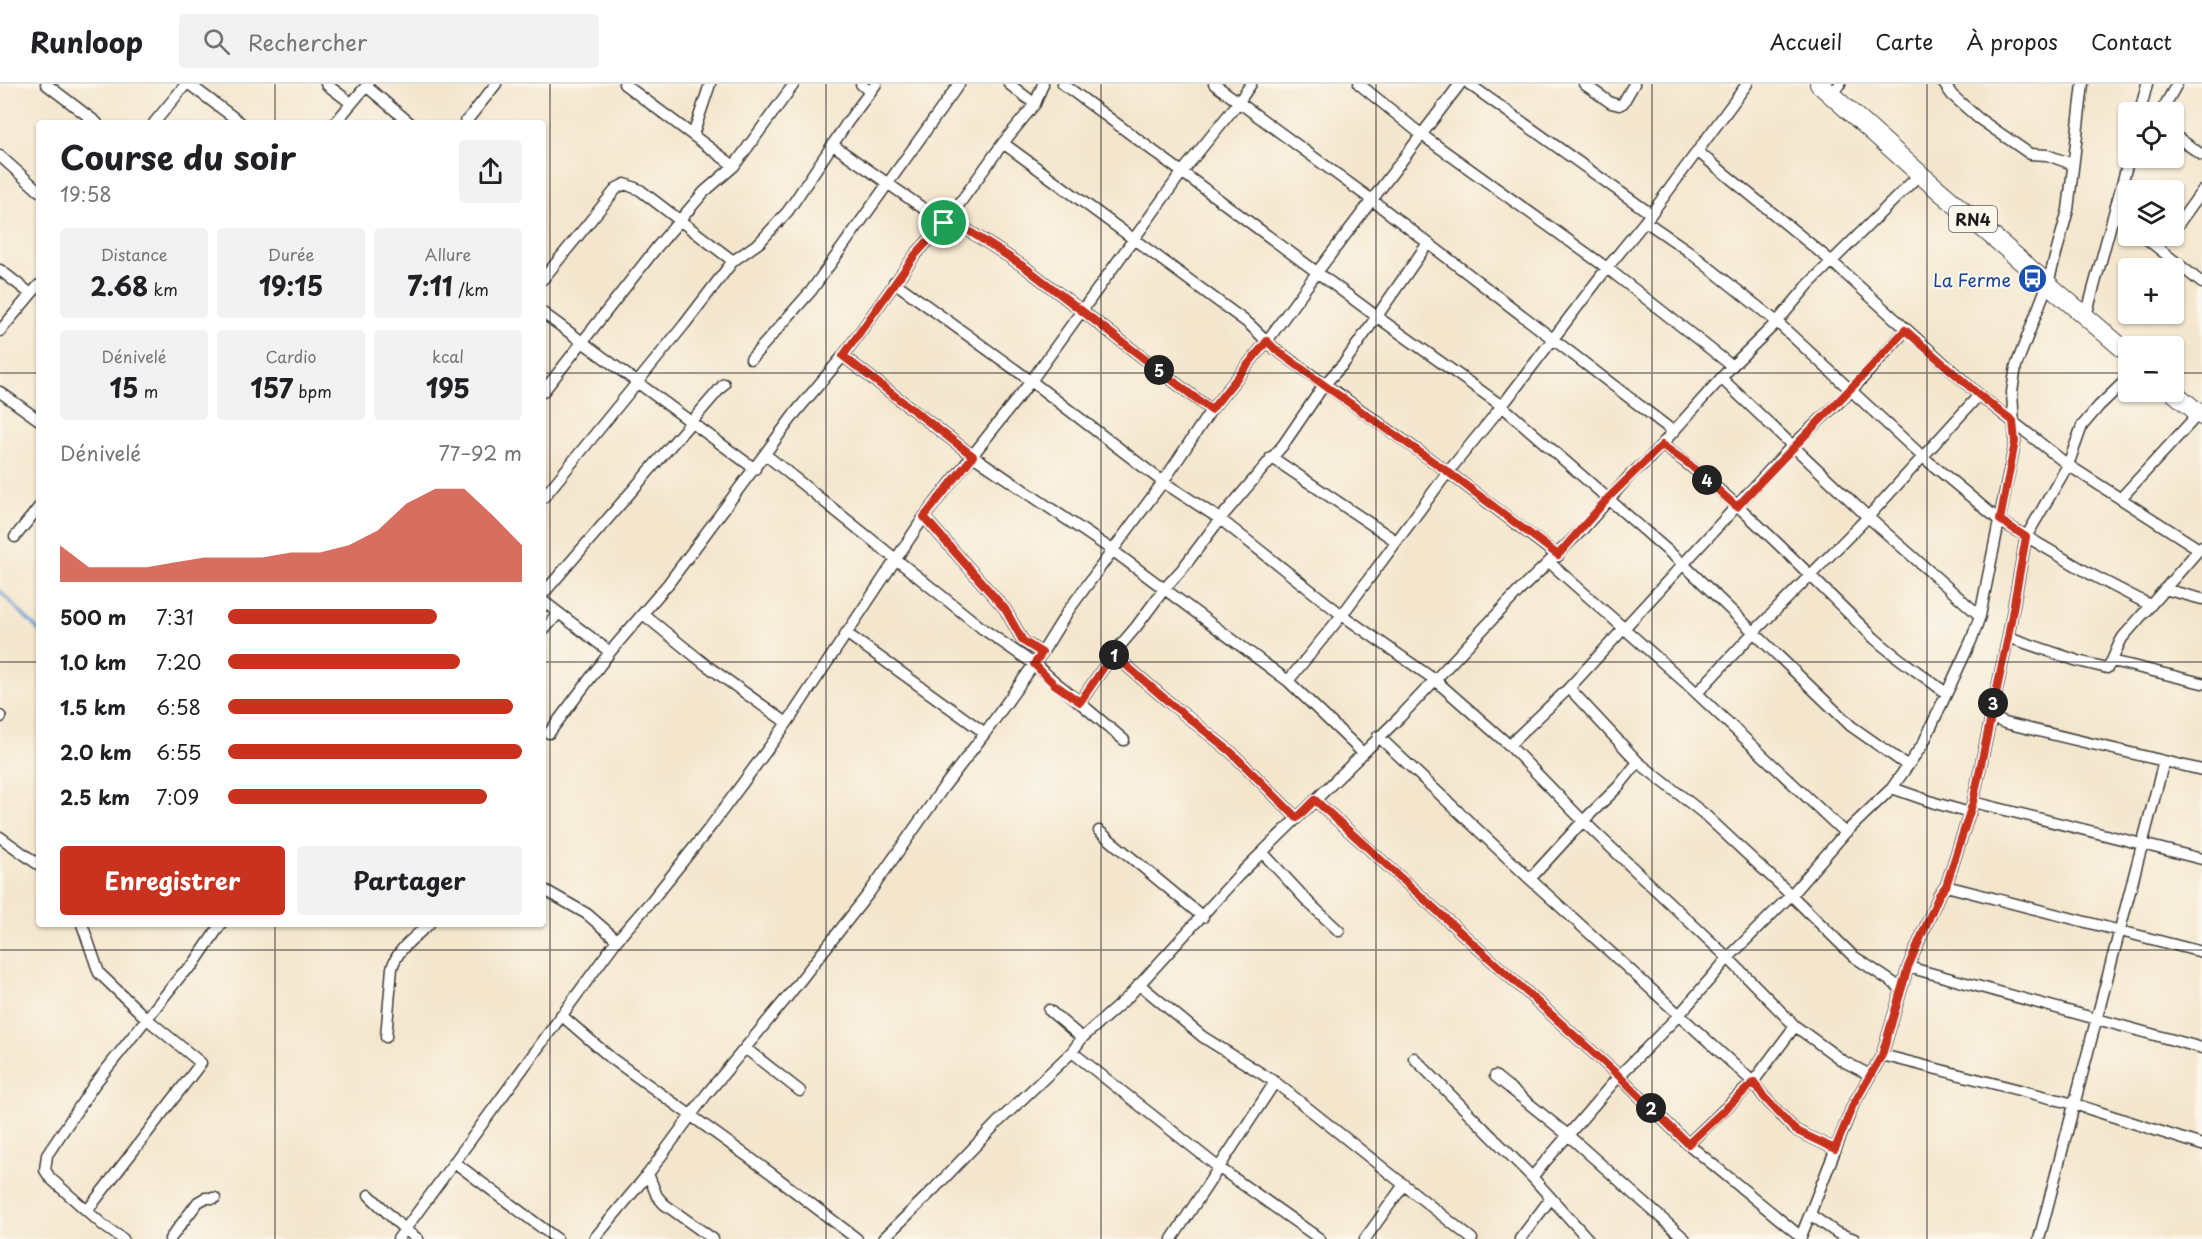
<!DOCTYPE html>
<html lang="fr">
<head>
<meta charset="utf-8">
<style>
  :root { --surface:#fff; --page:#f2f2f2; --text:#202124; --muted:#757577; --line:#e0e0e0; --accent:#c8321e }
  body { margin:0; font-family:"Playpen Sans",sans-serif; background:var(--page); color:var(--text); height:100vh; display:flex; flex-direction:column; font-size:22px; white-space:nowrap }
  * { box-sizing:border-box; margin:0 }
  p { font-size:20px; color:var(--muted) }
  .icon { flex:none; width:33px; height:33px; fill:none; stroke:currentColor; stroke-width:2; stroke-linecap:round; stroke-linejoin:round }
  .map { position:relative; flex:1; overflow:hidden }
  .side { position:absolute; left:36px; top:36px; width:510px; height:807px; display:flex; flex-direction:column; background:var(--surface); border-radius:6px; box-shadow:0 2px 4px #0004 }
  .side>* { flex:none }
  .controls { position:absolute; left:2118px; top:18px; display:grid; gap:12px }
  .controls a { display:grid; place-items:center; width:66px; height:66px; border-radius:6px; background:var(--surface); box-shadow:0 2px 4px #0004; font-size:30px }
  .pin { position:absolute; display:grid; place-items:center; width:51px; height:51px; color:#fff; margin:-26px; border:3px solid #fff; border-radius:50%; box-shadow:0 2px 6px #0007 }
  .km { position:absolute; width:30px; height:30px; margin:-15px; border-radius:50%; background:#222; color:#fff; font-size:16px; line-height:30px; text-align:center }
  .round { display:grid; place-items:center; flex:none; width:63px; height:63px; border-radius:6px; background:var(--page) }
  .headline { display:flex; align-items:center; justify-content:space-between; height:102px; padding:0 24px }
  h1 { font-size:33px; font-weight:700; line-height:45px }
  .metrics { display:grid; grid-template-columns:repeat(3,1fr); gap:9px; height:102px; padding:6px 24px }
  .metrics div { display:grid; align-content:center; border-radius:6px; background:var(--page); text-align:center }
  .metrics b { font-size:26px; font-weight:700 }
  .metrics small { font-size:16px; font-weight:400 }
  .metrics p { font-size:16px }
  .chart { height:168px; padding:12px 24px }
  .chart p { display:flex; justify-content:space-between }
  .chart svg { width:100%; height:108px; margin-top:6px; fill:var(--accent); opacity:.7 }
  .button { display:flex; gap:12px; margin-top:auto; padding:12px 24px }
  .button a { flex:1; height:69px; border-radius:6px; background:var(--accent); color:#fff; font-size:24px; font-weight:700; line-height:69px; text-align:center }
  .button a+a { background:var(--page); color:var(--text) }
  ul { padding:0 24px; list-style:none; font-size:20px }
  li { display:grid; grid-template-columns:96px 72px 1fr; align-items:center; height:45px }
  li i { height:15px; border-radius:8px; background:var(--accent) }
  header { display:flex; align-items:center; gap:36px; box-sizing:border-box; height:84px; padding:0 30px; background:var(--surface); border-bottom:2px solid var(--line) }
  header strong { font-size:28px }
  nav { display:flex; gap:33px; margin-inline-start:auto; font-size:21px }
  .search { width:420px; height:54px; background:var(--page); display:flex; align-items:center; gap:15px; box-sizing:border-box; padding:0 21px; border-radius:6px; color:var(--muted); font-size:22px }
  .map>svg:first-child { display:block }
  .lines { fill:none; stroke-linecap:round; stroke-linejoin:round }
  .stream { stroke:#699ed5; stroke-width:3 }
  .minor-casing { stroke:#3c3a37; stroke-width:13 }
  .trunk-casing { stroke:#3c3a37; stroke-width:20 }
  .minor { stroke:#fff; stroke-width:10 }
  .trunk { stroke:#fff; stroke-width:18 }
  .route-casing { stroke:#fff; stroke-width:12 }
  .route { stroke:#c8321e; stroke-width:8 }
  .grid { fill:none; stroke:#1c1c1c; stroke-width:1.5; stroke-opacity:0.55 }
  .labels { text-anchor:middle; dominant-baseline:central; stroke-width:4.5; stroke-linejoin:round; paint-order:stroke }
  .shield { fill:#fbf7ec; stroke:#5f5e5a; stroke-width:1.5 }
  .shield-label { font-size:16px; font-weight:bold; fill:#1c1c1c }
  .transit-label { font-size:18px; fill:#164399; stroke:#fbf7ec; text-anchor:end }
</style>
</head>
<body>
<header>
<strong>Runloop</strong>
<div class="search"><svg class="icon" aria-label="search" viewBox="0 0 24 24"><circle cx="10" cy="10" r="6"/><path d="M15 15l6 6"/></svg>Rechercher</div>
<nav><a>Accueil</a><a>Carte</a><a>À propos</a><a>Contact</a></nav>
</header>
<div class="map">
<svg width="2202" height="1155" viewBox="0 0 2202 1155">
  <rect width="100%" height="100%" fill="#fbf7ec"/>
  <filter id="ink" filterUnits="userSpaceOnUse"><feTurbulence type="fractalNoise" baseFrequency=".0167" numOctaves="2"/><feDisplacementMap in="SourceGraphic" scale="12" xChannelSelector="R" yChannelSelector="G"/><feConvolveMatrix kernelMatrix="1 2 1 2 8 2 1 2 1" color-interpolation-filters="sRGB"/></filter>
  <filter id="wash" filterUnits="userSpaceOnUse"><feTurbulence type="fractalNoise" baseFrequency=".008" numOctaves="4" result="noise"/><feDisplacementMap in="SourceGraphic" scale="24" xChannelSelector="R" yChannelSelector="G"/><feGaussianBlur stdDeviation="1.35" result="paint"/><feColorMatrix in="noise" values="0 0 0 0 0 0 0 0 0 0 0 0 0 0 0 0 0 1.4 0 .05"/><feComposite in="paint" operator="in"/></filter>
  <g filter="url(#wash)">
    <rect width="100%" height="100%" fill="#f4e6cd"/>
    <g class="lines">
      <path class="stream" d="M 0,507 L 39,547"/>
    </g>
  </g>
  <g filter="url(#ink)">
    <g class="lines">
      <defs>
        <path id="minor" d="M 46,0 L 97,39
          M 189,0 L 241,39
          M 326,0 L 351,19
          M 624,0 L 734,82
          M 861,0 L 870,8
          M 1009,0 L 1035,20
          M 1063,0 L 1376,232 L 1502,322 L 1683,480 L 1851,642 L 1908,682
          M 1214,0 L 1372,116 L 1674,348
          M 1359,0 L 1422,51 L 1607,184 L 1732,282
          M 1469,0 L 1651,130
          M 1584,0 L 1611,19 L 1619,21 L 1623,19 L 1634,0
          M 1944,0 L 1952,11 L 1978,34 L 2030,70 L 2047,71 L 2072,80
          M 366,2 L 410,39
          M 1831,10 L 1840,0
          M 2140,28 L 2147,0
          M 2161,28 L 2177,0
          M 154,39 L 186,0
          M 335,39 L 368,0
          M 465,39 L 496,0
          M 693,51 L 710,0
          M 2174,51 L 2202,71
          M 1003,59 L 1249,240 L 1275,265 L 1448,388 L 1558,472
          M 833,61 L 944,139
          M 1697,67 L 1831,177 L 1979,311 L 2068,381 L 2199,465
          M 0,72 L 39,107
          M 2114,131 L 2128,141
          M 949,134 L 1026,184 L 1211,326
          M 1645,137 L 1687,166 L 1777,238 L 1923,373 L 2000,437 L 2092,491 L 2150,521
          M 2174,146 L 2202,107
          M 2143,152 L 2202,199
          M 0,186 L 31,210 L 39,201
          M 543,195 L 617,104 L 625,100 L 640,106 L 733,177
          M 894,198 L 1031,297 L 1163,398 L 1220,435 L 1342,531 L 1435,596 L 1509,661 L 1583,737 L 1728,874 L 1795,942 L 1843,977 L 1870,991
          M 543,229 L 755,385
          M 2086,232 L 2129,74
          M 0,247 L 31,210
          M 843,272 L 973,372 L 1112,466 L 1288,597 L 1363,669
          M 751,275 L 811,207 L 959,0
          M 1721,294 L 1868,433 L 1980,532
          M 0,308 L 39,336
          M 543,308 L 657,163 L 704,108 L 734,82 L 794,0
          M 1662,361 C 1740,416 1805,488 1874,554 C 1896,574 1923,591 1946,609
          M 766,371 L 983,545 L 1034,580 L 1124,656
          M 1271,373 L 1396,457
          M 543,414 L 684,241 L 733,177 L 760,158 L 788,127 L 849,36 L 876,0
          M 2121,414 L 2202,326
          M 924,433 L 1005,525 L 1023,557 L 1042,569
          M 15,453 L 39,423
          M 1549,478 L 1688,601 L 1845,749
          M 2164,505 L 2202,515
          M 543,510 L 724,300
          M 543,517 L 610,568
          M 643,530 L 706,581 L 787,639
          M 543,547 L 558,530
          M 846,549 L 985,649
          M 2008,553 L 2078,577 L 2107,584 C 2115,575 2116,563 2123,553 L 2202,462
          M 1113,570 L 1171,620 L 1231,668 L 1297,734
          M 2112,577 L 2202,599
          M 1288,597 L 1342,531 L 1448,388 L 1502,322 L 1607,184 L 1651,130 L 1747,0
          M 1569,604 L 1638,678 L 1703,729 L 1791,811 L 1853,872 L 1901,904
          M 1697,609 L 1754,548 L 1868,433 L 1979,311
          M 1080,618 L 1113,570 L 1136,543 L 1165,504 L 1183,484 L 1220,435 L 1283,361 L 1324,301 L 1345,278 L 1428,159
          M 0,632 L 1,633
          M 1990,633 L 2005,639 L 2202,686
          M 549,649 L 610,568 L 668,500 L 796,328 L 843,272 L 915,171 L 949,134 L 1003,59 L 1035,20 L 1043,0
          M 1378,652 L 1530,795 L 1753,998 L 1764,1013 L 1795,1046 L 1835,1065
          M 1509,661 L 1569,604 L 1792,362 L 1851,307 L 1906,246
          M 1892,704 L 1935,719 L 1970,729
          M 1315,716 L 1619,992 L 1688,1060 L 1800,1152
          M 1973,718 L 2202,775
          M 1099,747 L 1203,833
          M 0,753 L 39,781
          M 1263,769 L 1309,819 L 1339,847
          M 1530,795 L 1583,737 L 1618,703 L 1638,678
          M 1946,802 L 2202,868
          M 543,805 L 587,830 L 617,856
          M 82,840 L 99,889 L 147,935 L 201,979 L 87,1127
          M 1908,883 L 2202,964
          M 1139,900 L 1203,953 L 1275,998 L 1472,1155
          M 1049,926 L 1082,954
          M 561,931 L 611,974 L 772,1090 L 857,1155
          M 386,953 L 392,884 C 398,864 414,854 429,840
          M 745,964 L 800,1007
          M 1072,968 L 1218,1083 L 1320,1155
          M 1882,971 L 2074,1020 L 2202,1061
          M 1414,974 L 1532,1093 L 1588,1155
          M 1495,992 L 1569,1052 L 1685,1155
          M 1688,1060 L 1753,998 L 1795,942
          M 454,1078 L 557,1155
          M 648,1090 L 657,1112 L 664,1120 L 713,1155
          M 1532,1093 L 1619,992 L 1680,930 L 1728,874 L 1791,811 L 1845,749 L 1892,704 L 1923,660 L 1971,557 L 1980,532 L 2015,358 L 2012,308 L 2016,282 L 2048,199 L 2068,126 L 2083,0
          M 369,1111 L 405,1146 L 418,1155
          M 1811,1131 L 1837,1149 L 1854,1155
          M 123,1155 L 104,1142 L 50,1094 L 45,1086 L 47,1071 L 94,1001 L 182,890 L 193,881 L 221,840
          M 170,1155 L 198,1118 L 205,1114 L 215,1114
          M 398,1155 L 617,856 L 652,816 L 711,742 L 787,639 L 924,433 L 1031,297 L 1183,87 L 1238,19 L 1251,0
          M 594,1155 L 648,1090 L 706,1011 L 785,916 L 869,809 L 943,704 L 985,649 L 1042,569 L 1068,527 L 1163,398 L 1211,326 L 1267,257 L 1318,187 L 1460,0
          M 883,1155 L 933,1106 L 997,1039 L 1072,968 L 1082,954 L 1128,913 L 1239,791 L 1400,633 L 1518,508 L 1582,446 L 1632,389 L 1646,378 L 1732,282 L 1777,238 L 1809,200 L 1920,90
          M 1172,1155 L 1275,998
          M 1365,1155 L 1403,1102
          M 1520,1155 L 1551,1114
          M 1800,1155 L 1853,1021 L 1882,971 L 1908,883 L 1939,811 L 1946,802 L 1973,718 L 2008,553 L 2026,453 L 2068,381 L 2082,342 L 2099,322 L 2128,294
          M 2039,1155 L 2164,677"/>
        <path id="trunk" d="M 1819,0 L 1920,90 L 2128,269
          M 2173,308 L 2202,332"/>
      </defs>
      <use href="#minor" class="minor-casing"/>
      <use href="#trunk" class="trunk-casing"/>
      <use href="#minor" class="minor"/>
      <use href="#trunk" class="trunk"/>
    </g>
  </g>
  <g class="lines" filter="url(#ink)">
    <defs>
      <path id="route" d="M 949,134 L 1026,184 L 1211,326 L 1267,257 L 1275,265 L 1324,301 L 1448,388 L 1558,471 L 1609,413 L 1662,361 L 1689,380 L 1737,423 C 1792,363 1851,307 1905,246 L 1979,311 L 2013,337 L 2015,358 L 2000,436 L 2026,453 L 2008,553 L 1973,718 L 1946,802 L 1939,811 L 1908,883 L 1882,971 L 1853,1021 L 1835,1065 L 1795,1046 L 1764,1013 L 1754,998 L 1688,1060 L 1619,992 L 1315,716 L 1297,734 L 1231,668 L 1171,620 L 1113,570 L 1080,618 L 1054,600 L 1034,580 L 1042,569 L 1023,557 L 1005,525 L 924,433 L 973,372 L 843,272 L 915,171 Z"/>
    </defs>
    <use href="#route" class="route-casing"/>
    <use href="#route" class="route"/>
  </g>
  <path class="grid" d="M 275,0 L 275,39M 550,0 L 550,1155M 826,0 L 826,1155M 1101,0 L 1101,1155M 1376,0 L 1376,1155M 1652,0 L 1652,1155M 1927,0 L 1927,1155M 0,289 L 39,289M 543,289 L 2128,289M 2174,289 L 2202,289M 0,578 L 39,578M 543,578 L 2202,578M 275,840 L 275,1155M 0,866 L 2202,866"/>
  <defs>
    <symbol id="bus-disc" viewBox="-11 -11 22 22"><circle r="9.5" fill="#1a4fb4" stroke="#fbf7ec"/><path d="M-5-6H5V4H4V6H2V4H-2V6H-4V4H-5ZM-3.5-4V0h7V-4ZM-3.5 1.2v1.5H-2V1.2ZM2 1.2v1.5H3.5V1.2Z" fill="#fff"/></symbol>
  </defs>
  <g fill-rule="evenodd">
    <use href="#bus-disc" x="2016" y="178" width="33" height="33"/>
  </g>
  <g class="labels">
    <rect class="shield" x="1949" y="122" width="48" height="26" rx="4.5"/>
    <g class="shield-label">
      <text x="1973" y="135">RN4</text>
    </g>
    <g class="transit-label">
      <text x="2011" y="195">La Ferme</text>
    </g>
  </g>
</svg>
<div class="controls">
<a><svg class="icon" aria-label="locate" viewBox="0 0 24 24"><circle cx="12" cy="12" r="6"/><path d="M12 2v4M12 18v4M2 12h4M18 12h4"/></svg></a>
<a><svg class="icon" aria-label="layers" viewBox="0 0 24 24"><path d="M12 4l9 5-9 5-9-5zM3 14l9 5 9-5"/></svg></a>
<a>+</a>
<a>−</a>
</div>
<div class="pin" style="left:944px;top:139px;background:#1e9e55"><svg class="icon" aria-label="arrive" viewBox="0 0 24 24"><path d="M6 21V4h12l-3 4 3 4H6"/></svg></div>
<b class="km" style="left:1114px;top:571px">1</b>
<b class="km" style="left:1651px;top:1024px">2</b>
<b class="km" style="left:1993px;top:619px">3</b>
<b class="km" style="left:1707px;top:396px">4</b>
<b class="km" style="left:1159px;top:286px">5</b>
<section class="side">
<div class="headline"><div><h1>Course du soir</h1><p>19:58</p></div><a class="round"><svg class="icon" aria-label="share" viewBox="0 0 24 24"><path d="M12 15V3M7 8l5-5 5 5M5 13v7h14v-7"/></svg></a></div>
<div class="metrics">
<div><p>Distance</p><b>2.68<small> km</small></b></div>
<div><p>Durée</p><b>19:15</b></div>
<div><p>Allure</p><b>7:11<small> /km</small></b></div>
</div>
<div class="metrics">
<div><p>Dénivelé</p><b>15<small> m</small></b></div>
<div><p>Cardio</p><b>157<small> bpm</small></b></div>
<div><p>kcal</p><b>195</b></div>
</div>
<div class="chart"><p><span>Dénivelé</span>77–92 m</p>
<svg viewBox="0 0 160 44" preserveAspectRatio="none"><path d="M0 44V29L10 38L20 38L30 38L40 36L50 34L60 34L70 34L80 32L90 32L100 29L110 23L120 12L130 6L140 6L150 17L160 29V44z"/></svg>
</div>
<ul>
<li><b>500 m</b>7:31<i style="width:71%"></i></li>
<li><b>1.0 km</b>7:20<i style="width:79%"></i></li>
<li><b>1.5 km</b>6:58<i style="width:97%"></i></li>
<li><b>2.0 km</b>6:55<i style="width:100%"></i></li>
<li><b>2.5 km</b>7:09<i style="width:88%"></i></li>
</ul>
<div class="button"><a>Enregistrer</a><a>Partager</a></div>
</section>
</div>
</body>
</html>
